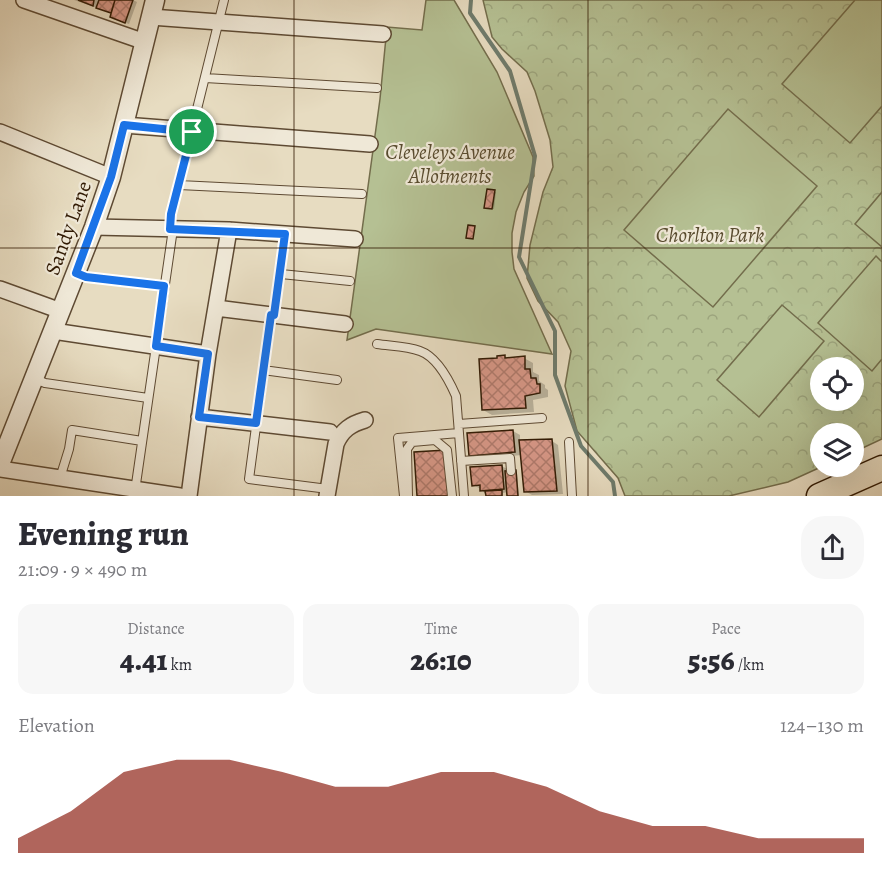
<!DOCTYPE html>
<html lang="en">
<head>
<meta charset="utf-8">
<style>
  :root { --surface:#fff; --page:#f7f7f7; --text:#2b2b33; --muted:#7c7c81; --accent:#8f2418 }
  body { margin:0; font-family:Alegreya,serif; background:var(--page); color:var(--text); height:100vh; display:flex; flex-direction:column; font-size:22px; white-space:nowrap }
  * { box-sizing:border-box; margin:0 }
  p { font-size:20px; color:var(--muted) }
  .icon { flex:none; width:33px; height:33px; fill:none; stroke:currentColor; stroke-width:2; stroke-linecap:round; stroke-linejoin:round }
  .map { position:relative; height:496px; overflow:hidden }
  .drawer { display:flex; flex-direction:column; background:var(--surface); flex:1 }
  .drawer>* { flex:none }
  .buttons { position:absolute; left:810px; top:357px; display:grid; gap:12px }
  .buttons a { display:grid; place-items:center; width:54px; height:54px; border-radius:50%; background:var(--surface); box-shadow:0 6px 24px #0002; font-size:30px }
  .pin { position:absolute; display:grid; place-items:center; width:51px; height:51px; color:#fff; margin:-26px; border:3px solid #fff; border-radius:50%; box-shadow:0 2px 6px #0007 }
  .round { display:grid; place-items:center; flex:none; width:63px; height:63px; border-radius:24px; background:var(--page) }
  .summary { display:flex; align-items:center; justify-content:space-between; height:102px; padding:0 18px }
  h1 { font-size:33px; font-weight:800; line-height:45px }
  .figures { display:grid; grid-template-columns:repeat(3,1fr); gap:9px; height:102px; padding:6px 18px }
  .figures div { display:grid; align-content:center; border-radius:15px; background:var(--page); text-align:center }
  .figures b { font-size:30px; font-weight:800 }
  .figures small { font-size:16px; font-weight:400 }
  .figures p { font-size:16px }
  .chart { height:168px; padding:12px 18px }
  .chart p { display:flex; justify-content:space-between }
  .chart svg { width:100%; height:108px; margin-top:6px; fill:var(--accent); opacity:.7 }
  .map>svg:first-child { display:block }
  .park { fill:url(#park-crowns); stroke:#736d4c; stroke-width:1.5; fill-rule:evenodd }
  .garden { fill:#b5c093; stroke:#736d4c; stroke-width:1.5 }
  .shadow { fill:#0003 }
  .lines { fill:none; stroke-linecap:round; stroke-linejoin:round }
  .stream { stroke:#6e7b6c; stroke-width:4 }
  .building { fill:url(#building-cross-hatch); stroke:#311a04; stroke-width:1.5 }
  .service-casing { stroke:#5e4a33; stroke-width:10 }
  .minor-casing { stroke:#5e4a33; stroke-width:18 }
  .tertiary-casing { stroke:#5e4a33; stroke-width:21 }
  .primary-casing { stroke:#311a04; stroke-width:27 }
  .service { stroke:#efe8d7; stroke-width:8 }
  .minor { stroke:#efe8d7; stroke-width:15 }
  .tertiary { stroke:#efe8d7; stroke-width:18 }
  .primary { stroke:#e7dcc1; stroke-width:24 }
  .route-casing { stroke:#fff; stroke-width:12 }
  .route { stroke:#1a73e8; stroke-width:8 }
  .grid { fill:none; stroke:#311a04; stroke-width:1.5; stroke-opacity:0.55 }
  .labels { text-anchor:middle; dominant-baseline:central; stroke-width:4.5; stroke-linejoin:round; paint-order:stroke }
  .park-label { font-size:21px; font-style:italic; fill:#594c2f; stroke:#efe8d7 }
  .street-label { font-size:21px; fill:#311a04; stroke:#efe8d7 }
</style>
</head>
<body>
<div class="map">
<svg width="882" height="496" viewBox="0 0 882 496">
  <defs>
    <pattern id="park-crowns" width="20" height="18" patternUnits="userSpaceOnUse" patternTransform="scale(1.5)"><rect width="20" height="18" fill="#b5c093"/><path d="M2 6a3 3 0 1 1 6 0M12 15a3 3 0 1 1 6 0" fill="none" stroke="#9ca47d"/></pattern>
    <pattern id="building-cross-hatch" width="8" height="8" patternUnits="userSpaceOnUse" patternTransform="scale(1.5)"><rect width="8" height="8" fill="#d79787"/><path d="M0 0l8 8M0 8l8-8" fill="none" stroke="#af7a6c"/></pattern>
  </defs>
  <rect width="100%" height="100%" fill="#e7dcc1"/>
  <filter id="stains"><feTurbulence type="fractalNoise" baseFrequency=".00333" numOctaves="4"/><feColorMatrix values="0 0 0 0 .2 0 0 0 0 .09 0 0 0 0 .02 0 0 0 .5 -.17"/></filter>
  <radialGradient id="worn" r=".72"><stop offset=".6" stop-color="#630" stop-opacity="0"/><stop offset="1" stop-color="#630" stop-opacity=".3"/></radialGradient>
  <path class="park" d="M 483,0 L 882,0 L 882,439 L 854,452 L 854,434 L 820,434 L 821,467 L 788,482 L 729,496 L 625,496 L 618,478 L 577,431 L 565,386 L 571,351 L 558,322 L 538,301 L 527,278 L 530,245 L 543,192 L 553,167 L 550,140 L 535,91 L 527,72 L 502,49 L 492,37 ZM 820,368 L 854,368 L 854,400 L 820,400 Z"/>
  <path class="garden" d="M 426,0 L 454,0 L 497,72 L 533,157 L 534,176 L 524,192 L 516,212 L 512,233 L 512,252 L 514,269 L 552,354 L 376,329 L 347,340 L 380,99 L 387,27 L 422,30 Z
    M 855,0 L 882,0 L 882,106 L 850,143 L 782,84 Z
    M 728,109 L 817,186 L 713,307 L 624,230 Z
    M 882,192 L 882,247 L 855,224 Z
    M 876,256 L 882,262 L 882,359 L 872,371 L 818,323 Z
    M 782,305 L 824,341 L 759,417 L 717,380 Z"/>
  <path class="shadow" d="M 74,0 L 133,0 L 137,2 L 129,24 L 115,19 L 113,13 Z
    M 494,192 L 496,192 L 494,209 L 488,208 Z
    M 504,357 L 508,359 L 524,358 L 533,363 L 533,372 L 539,375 L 539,381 L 545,385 L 545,388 L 548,390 L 548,397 L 533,400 L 534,412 L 492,415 L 483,410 Z
    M 513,431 L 520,435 L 520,441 L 552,441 L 558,445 L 563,494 L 532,495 L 525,491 L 522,455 L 477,459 L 471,455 L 469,435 Z
    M 501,466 L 517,473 L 519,496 L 509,496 L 508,492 L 503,493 L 503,496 L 487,496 L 481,489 L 473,485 Z"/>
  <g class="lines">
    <path class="stream" d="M 471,0 L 470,13 L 510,71 L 535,156 L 519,257 L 555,331 L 555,375 L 581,446 L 613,482 L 615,496"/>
  </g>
  <path class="building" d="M 78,0 L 94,0 L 93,6 Z
    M 99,0 L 115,0 L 111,13 L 96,8 Z
    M 115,0 L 133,0 L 125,23 L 110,17 Z
    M 487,189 L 495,190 L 492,209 L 484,208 Z
    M 468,225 L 475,226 L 473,239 L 466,238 Z
    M 505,355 L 505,358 L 525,356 L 525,369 L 530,369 L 531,378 L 536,378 L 537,384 L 540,384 L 540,393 L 525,396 L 526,408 L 482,410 L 479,359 L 497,358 L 497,356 Z
    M 513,430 L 515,452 L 469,456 L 467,433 Z
    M 552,439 L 557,491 L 524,492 L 519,440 Z
    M 446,450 L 449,496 L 417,496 L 414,452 Z
    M 502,465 L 504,489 L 480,491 L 480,485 L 472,486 L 470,467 Z
    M 516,470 L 518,496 L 507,496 L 505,471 Z
    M 502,490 L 502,496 L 486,496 L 485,491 Z"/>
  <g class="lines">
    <defs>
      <path id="service" d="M 205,78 L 377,88
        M 179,185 L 362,194
        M 170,229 L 171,214 L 224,0
        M 76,273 L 86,277 L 164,286
        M 281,274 L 350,281
        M 271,315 L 249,479 L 328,489
        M 274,315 L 285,234
        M 377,344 C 390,346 407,346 420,351 C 437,357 449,380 456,396 L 464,496
        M 263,370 L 337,380
        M 35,379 L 45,383 L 148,398
        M 459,424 L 542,418
        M 569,442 L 572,496
        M 461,461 L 510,458 L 511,471
        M 60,478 L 69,449 L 72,430 L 142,441
        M 135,491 L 173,229
        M 404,496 L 398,438 L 459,433
        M 408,496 L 407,449 L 412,442 L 435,440 L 447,450 L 452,496"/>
      <path id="minor" d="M 24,0 L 145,42
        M 151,17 L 383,34
        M 124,125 L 370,144
        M 0,132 L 111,177
        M 94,227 L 229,230 L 355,239
        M 0,289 L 61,311
        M 216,308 L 345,324
        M 53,331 L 208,354
        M 199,417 L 330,432
        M 0,469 L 180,496
        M 189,496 L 208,354 L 229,230
        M 327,496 L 336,444 C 342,430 351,424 365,420"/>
      <path id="tertiary" d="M 0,464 L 94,227 L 111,177 L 155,0"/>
      <path id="primary" d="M 819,496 L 882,468"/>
    </defs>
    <use href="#service" class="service-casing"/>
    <use href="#minor" class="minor-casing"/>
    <use href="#tertiary" class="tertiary-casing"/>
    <use href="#primary" class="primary-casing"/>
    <use href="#service" class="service"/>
    <use href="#minor" class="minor"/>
    <use href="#tertiary" class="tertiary"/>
    <use href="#primary" class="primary"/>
  </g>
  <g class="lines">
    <defs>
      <path id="route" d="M 124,125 L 192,132 L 171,214 L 170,229 L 285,234 L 274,315 L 271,315 L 256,423 L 199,417 L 208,354 L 156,346 L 164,286 L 86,277 L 76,273 L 111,177 Z"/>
    </defs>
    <use href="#route" class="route-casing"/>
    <use href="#route" class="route"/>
  </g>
  <path class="grid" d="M 294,0 L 294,496M 588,0 L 588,496M 0,248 L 882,248"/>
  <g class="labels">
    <g class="park-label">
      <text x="450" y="152">Cleveleys Avenue<tspan x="450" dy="24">Allotments</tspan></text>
      <text x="710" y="235">Chorlton Park</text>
    </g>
    <g class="street-label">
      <text transform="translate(68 228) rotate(-70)">Sandy Lane</text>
    </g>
  </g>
  <rect width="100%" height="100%" filter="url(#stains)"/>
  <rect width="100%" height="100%" fill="url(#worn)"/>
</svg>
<div class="buttons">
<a><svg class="icon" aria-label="locate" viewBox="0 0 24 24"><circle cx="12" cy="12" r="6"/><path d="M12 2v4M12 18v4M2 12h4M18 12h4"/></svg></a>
<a><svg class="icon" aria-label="layers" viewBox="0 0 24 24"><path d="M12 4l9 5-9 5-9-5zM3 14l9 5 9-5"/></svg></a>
</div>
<div class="pin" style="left:192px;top:132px;background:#1e9e55"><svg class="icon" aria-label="arrive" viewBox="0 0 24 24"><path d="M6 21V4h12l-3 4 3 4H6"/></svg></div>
</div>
<section class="drawer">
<div class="summary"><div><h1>Evening run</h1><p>21:09 · 9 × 490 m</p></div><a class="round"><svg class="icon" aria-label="share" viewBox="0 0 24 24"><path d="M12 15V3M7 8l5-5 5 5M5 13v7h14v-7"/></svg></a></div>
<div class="figures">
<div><p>Distance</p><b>4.41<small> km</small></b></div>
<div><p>Time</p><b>26:10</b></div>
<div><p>Pace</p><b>5:56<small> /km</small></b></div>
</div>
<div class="chart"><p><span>Elevation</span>124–130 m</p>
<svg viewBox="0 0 160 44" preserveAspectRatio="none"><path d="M0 44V38L10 27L20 11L30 6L40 6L50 11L60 17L70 17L80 11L90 11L100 17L110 27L120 33L130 33L140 38L150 38L160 38V44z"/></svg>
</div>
</section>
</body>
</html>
